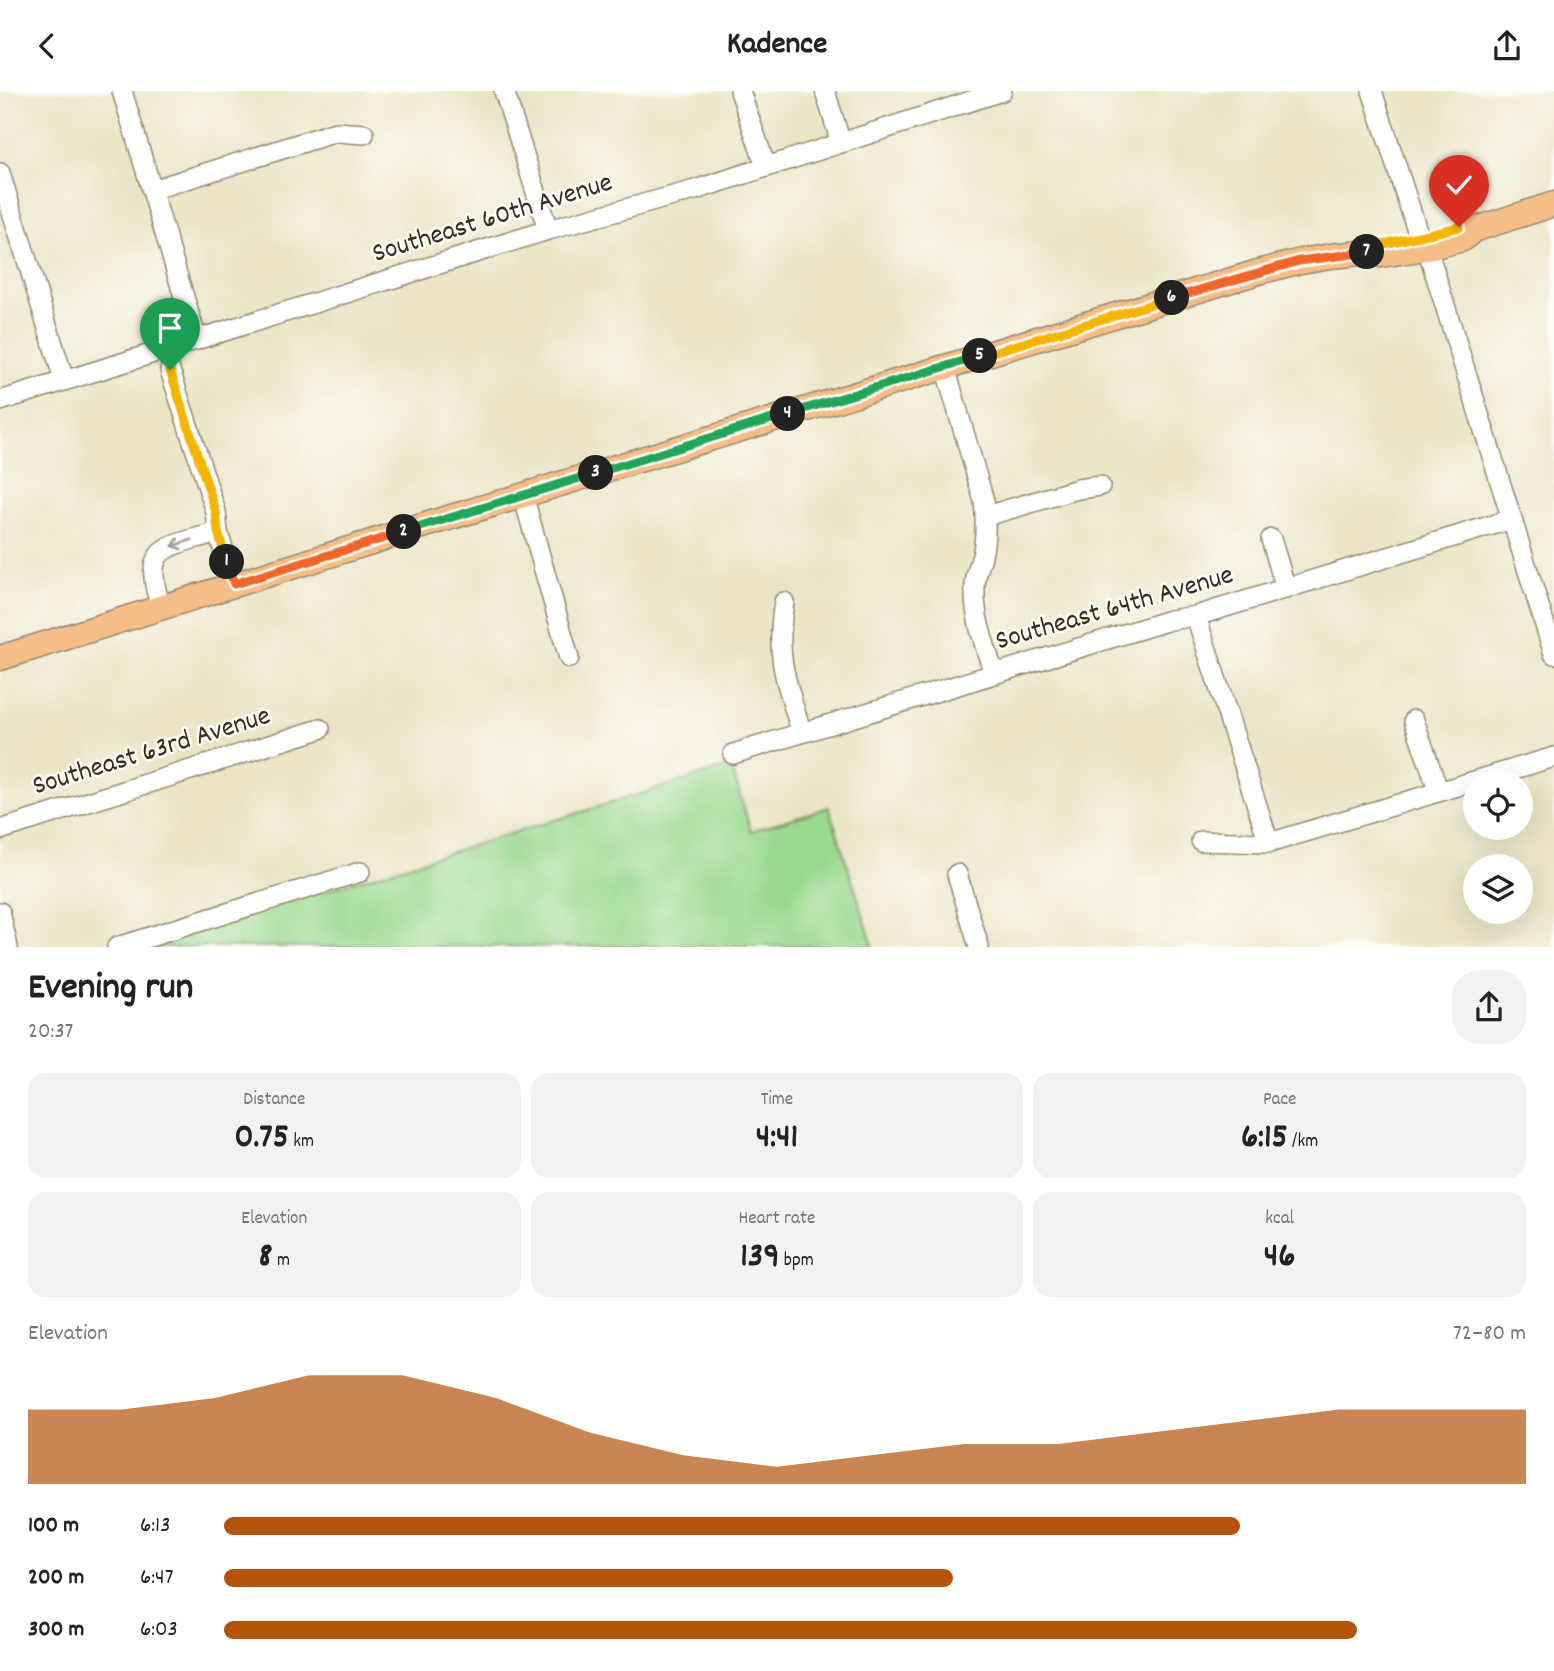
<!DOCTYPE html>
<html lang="en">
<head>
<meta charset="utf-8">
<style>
  :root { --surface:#fff; --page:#f2f2f2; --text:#222; --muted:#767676; --accent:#b45309 }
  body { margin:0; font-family:Dekko,sans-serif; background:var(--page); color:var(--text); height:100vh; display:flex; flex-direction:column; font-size:26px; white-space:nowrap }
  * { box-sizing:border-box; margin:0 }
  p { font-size:23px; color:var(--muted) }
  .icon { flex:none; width:38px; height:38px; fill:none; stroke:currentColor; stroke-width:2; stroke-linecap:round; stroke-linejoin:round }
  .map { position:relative; height:856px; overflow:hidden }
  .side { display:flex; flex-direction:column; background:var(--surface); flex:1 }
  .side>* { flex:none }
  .tools { position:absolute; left:1463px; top:679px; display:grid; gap:14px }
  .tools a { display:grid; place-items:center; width:70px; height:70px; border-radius:50%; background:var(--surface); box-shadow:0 7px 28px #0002; font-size:35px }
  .pin { position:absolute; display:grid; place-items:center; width:60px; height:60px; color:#fff; margin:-72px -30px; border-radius:50% 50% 50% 0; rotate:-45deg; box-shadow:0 0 7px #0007 }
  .pin .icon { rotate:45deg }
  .km { position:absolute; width:35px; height:35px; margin:-18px; border-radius:50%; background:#222; color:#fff; font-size:19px; line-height:35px; text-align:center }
  .round { display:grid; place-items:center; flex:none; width:74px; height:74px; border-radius:28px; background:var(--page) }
  .headline { display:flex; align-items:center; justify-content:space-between; height:119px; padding:0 28px }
  h1 { font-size:38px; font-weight:800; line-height:52px }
  .figures { display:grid; grid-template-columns:repeat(3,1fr); gap:10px; height:119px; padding:7px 28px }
  .figures div { display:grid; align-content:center; border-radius:18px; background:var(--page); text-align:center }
  .figures b { font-size:35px; font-weight:800 }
  .figures small { font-size:19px; font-weight:400 }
  .figures p { font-size:19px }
  .chart { height:196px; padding:14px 28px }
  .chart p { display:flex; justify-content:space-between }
  .chart svg { width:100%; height:126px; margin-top:7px; fill:var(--accent); opacity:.7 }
  ul { padding:0 28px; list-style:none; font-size:23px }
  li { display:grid; grid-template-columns:112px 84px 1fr; align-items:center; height:52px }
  li i { height:18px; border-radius:9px; background:var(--accent) }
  header { display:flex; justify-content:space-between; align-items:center; height:91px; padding:0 28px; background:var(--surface); font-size:32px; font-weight:800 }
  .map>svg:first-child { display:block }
  .green { fill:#99d88e; stroke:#6a8156; stroke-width:2 }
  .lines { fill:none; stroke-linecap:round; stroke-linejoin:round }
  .minor-casing { stroke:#938872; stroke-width:22 }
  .major-casing { stroke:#938872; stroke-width:27 }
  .minor { stroke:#fff; stroke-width:19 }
  .major { stroke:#f6be87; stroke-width:24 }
  .oneway { stroke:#a79f9a }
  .split-1-casing { stroke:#fff; stroke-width:14 }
  .split-2-casing { stroke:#fff; stroke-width:14 }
  .split-3-casing { stroke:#fff; stroke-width:14 }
  .split-4-casing { stroke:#fff; stroke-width:14 }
  .split-5-casing { stroke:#fff; stroke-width:14 }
  .split-6-casing { stroke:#fff; stroke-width:14 }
  .split-7-casing { stroke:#fff; stroke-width:14 }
  .split-8-casing { stroke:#fff; stroke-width:14 }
  .split-1 { stroke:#f5b400; stroke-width:9 }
  .split-2 { stroke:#f0652b; stroke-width:9 }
  .split-3 { stroke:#22a559; stroke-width:9 }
  .split-4 { stroke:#22a559; stroke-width:9 }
  .split-5 { stroke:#22a559; stroke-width:9 }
  .split-6 { stroke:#f5b400; stroke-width:9 }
  .split-7 { stroke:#f0652b; stroke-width:9 }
  .split-8 { stroke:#f5b400; stroke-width:9 }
  .labels { text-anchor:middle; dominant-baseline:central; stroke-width:5; stroke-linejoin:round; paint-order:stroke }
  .street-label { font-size:28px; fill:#3b2a1e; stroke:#fdfcf7 }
</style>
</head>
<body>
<header><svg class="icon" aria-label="back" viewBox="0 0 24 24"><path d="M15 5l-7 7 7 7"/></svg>Kadence<svg class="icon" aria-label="share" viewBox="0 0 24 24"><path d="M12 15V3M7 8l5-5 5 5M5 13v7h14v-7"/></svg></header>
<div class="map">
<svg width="1554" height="856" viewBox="0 0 1554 856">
  <rect width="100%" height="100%" fill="#fdfcf7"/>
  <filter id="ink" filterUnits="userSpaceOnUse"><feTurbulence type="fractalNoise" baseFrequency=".0143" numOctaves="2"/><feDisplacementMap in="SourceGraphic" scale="14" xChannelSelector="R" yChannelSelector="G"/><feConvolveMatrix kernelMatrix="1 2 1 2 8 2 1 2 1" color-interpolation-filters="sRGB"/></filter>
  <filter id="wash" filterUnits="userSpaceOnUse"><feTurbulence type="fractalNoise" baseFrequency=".00686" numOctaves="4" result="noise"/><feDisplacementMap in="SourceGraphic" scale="28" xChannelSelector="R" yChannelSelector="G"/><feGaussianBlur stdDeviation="1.57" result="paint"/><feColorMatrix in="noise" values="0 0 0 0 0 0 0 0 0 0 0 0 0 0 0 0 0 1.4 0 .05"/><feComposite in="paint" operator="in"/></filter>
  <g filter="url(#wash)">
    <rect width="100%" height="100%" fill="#ebe5c6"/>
    <path class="green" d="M 731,675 L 751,740 L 829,716 L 873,855 L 142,856 Z"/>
  </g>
  <g filter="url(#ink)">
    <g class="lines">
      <defs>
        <path id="minor" d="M 122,0 L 197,249
          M 504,0 L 548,139
          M 740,0 L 766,76
          M 825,0 L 841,52
          M 1372,0 L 1419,145
          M 0,82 L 64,289
          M 152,99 L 336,41 L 364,43
          M 1427,157 L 1554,563
          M 945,276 L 984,410 C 986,428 986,446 982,465 C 978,478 974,489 975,503 C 975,530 986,557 994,583
          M 170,279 L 216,421 L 218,441
          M 0,310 L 548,139 L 695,99 L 1002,0
          M 523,404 L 569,567
          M 986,425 L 1078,398 L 1100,395
          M 1271,448 L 1286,498
          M 784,511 C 775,566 786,591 802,642
          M 161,516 C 140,453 166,457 218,441 L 234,493
          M 1196,525 L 1269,752
          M 1414,629 L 1438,699
          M 733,663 L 1170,529 L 1196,525 L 1512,428
          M 0,739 L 320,638
          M 1201,750 L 1269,752 L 1554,666
          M 957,783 L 979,856
          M 0,821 L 8,856
          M 117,856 L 360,781"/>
        <path id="major" d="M 0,567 L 435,431 L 1258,181 L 1301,170 L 1330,165 L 1371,161 L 1381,164 L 1427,157 L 1463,148 L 1473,139 L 1554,113"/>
      </defs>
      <use href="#minor" class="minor-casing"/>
      <use href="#major" class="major-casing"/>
      <use href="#minor" class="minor"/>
      <use href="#major" class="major"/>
    </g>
    <defs><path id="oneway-shaft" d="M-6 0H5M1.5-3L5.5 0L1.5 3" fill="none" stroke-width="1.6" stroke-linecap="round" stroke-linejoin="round" transform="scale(1.75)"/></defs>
    <use class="oneway" href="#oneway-shaft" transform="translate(182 452) rotate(162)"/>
  </g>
  <g class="lines" filter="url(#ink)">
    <defs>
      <path id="split-1" d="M 170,279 L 216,421 L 218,441 L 227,471"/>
      <path id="split-2" d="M 227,471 L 234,493 L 404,441"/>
      <path id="split-3" d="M 404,441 L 596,382"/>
      <path id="split-4" d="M 596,382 L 788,323"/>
      <path id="split-5" d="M 788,323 L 980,265"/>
      <path id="split-6" d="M 980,265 L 1172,207"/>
      <path id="split-7" d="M 1172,207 L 1299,170 L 1367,161"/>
      <path id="split-8" d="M 1367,161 L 1371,161 L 1379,154 L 1459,136"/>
    </defs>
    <use href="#split-1" class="split-1-casing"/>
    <use href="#split-2" class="split-2-casing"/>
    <use href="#split-3" class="split-3-casing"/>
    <use href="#split-4" class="split-4-casing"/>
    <use href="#split-5" class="split-5-casing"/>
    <use href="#split-6" class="split-6-casing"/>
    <use href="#split-7" class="split-7-casing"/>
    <use href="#split-8" class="split-8-casing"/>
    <use href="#split-1" class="split-1"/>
    <use href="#split-2" class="split-2"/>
    <use href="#split-3" class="split-3"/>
    <use href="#split-4" class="split-4"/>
    <use href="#split-5" class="split-5"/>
    <use href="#split-6" class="split-6"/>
    <use href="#split-7" class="split-7"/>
    <use href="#split-8" class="split-8"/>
  </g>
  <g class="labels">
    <g class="street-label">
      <text transform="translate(493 129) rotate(-17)">Southeast 60th Avenue</text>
      <text transform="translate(1115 519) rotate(-16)">Southeast 64th Avenue</text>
      <text transform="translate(152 662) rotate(-17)">Southeast 63rd Avenue</text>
    </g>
  </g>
</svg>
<div class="tools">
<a><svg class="icon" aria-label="locate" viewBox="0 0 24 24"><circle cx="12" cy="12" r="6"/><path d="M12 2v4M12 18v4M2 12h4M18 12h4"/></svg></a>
<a><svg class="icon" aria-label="layers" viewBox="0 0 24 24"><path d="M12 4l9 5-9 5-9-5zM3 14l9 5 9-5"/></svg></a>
</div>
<div class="pin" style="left:170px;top:279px;background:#1e9e55"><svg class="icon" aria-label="arrive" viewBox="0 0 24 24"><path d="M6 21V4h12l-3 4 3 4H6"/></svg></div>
<div class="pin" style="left:1459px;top:136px;background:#d93025"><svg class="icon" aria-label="check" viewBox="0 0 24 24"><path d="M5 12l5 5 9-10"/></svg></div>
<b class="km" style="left:227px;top:471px">1</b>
<b class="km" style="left:404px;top:441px">2</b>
<b class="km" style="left:596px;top:382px">3</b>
<b class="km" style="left:788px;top:323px">4</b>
<b class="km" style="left:980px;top:265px">5</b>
<b class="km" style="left:1172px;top:207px">6</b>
<b class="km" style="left:1367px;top:161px">7</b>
</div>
<section class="side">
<div class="headline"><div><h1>Evening run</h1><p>20:37</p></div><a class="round"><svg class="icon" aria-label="share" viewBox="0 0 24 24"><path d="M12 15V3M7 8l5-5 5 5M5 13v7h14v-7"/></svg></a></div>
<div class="figures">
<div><p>Distance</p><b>0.75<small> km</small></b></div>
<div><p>Time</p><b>4:41</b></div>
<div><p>Pace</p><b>6:15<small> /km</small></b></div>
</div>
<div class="figures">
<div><p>Elevation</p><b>8<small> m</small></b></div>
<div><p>Heart rate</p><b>139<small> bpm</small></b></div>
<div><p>kcal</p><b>46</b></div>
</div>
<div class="chart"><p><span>Elevation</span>72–80 m</p>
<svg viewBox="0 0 160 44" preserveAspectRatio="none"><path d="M0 44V18L10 18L20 14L30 6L40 6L50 14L60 26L70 34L80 38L90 34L100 30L110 30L120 26L130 22L140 18L150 18L160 18V44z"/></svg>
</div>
<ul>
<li><b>100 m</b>6:13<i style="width:78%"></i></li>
<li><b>200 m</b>6:47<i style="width:56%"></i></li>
<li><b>300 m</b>6:03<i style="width:87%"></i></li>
</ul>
</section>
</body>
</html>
